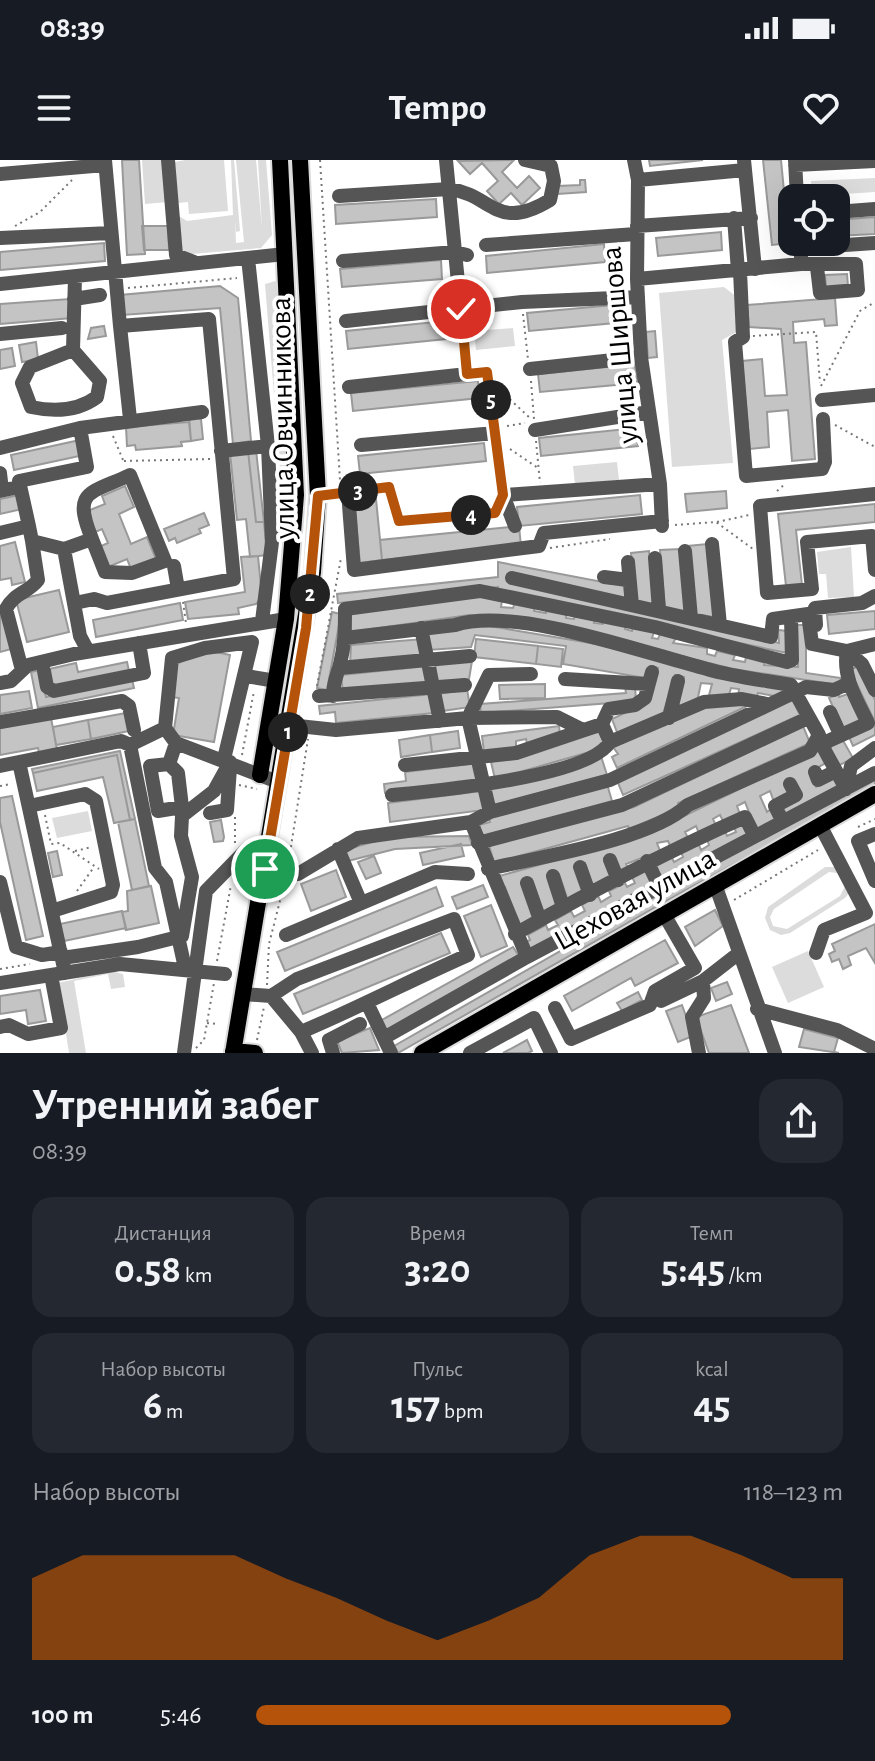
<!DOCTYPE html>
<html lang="ru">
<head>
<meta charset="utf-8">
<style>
  :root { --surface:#171b24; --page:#242831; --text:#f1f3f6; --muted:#9ea1a6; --accent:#b45309 }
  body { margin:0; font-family:"Alegreya Sans",sans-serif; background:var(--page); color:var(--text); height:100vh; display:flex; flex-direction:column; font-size:30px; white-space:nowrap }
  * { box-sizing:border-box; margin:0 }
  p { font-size:26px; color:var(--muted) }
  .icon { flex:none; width:44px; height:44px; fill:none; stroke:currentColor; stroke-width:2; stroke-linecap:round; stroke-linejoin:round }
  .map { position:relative; height:893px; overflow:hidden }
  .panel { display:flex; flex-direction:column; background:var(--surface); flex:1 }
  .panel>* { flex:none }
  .tools { position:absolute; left:778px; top:24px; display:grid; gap:16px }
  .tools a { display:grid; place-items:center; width:72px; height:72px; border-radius:16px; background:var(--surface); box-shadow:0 8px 32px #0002; font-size:40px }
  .pin { position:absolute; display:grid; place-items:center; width:68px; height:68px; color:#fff; margin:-34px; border:4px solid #fff; border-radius:50%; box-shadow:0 2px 8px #0007 }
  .km { position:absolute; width:40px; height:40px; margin:-20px; border-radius:50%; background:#222; color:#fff; font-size:22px; line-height:40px; text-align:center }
  .round { display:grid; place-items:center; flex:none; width:84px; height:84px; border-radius:24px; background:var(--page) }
  .headline { display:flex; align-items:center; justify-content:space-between; height:136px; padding:0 32px }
  h1 { font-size:44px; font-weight:700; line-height:60px }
  .stats { display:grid; grid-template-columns:repeat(3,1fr); gap:12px; height:136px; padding:8px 32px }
  .stats div { display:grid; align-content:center; border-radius:20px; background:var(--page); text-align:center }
  .stats b { font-size:40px; font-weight:700 }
  .stats small { font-size:22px; font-weight:400 }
  .stats p { font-size:22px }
  .chart { height:224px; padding:16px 32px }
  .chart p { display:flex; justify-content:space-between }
  .chart svg { width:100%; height:144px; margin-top:8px; fill:var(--accent); opacity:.7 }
  ul { padding:0 32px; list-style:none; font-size:26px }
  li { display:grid; grid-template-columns:128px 96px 1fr; align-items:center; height:60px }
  li i { height:20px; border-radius:10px; background:var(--accent) }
  .status { display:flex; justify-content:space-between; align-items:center; height:56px; padding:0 40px; background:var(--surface); direction:ltr }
  .status svg { height:22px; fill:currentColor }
  header { display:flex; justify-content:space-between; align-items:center; height:104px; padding:0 32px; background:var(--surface); font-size:36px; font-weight:700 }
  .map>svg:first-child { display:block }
  .green { fill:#dcdcdc; fill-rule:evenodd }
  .building { fill:#c4c4c4; stroke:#999; stroke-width:2 }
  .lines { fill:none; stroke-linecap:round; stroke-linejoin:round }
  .major-casing { stroke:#dbdbdb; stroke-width:20 }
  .path { stroke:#777; stroke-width:2; stroke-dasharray:2 4; stroke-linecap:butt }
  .minor { stroke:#555; stroke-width:14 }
  .major { stroke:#000; stroke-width:16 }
  .route-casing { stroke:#fff; stroke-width:16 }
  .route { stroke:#b45309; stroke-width:10 }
  .labels { text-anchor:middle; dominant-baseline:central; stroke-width:8; stroke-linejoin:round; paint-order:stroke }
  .street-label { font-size:30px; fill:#000; stroke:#fff }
</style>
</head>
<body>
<div class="status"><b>08:39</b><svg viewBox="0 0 49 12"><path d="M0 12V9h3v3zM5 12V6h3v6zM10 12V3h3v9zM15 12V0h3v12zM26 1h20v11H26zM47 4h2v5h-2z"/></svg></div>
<header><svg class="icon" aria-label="menu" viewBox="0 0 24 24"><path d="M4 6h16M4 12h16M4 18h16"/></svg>Tempo<svg class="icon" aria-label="heart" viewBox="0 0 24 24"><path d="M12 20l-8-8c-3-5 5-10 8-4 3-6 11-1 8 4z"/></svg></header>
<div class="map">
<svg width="875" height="893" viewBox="0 0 875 893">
  <rect width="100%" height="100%" fill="#fff"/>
  <path class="green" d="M 142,0 L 165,0 L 168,42 L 145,44 Z
    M 185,0 L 224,0 L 228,51 L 189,54 L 188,42 L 178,43 L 179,56 L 187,61 L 233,55 L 231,0 L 234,0 L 240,71 L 236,72 L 235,59 L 236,83 L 244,82 L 236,0 L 256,0 L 262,69 L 258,0 L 266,0 L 272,75 L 261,88 L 180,95 L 175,2 Z
    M 875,18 L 875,32 L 812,36 L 811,21 Z
    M 279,120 L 288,307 L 287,365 L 281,370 L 281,321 L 265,124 Z
    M 724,127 L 738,138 L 740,170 L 722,180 L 733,303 L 672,307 L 659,133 Z
    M 513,168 L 515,186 L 476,190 L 474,171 Z
    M 617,302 L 619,320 L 575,324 L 573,306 Z
    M 851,387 L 854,437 L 828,438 L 826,414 L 819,414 L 817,392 Z
    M 88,651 L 92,671 L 57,678 L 52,658 Z
    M 825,707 L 837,707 L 849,733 L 845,738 L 790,773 L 781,775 L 770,770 L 765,758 L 768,747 ZM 829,712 L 838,713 L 845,726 L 840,736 L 787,769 L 773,766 L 770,757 L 774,749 Z
    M 808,791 L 824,827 L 788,843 L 772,807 Z
    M 111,811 L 123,814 L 125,827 L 111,829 L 108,814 L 74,821 L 86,893 L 69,893 L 58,823 Z"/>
  <path class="building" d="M 122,0 L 139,0 L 145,94 L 127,95 Z
    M 514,0 L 502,12 L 517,28 L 529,16 L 540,28 L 522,45 L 511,33 L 499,44 L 487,31 L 498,21 L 482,3 L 470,14 L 458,1 Z
    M 649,0 L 703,0 L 650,6 Z
    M 763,0 L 781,0 L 789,83 L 772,85 Z
    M 580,20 L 585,20 L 586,32 L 558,34 L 558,26 L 580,25 Z
    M 436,39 L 437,57 L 336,64 L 335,45 Z
    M 875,57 L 875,74 L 836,76 L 836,60 Z
    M 142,66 L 168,66 L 169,90 L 144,90 Z
    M 721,72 L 722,90 L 658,96 L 656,78 Z
    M 104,83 L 105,101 L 0,110 L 0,92 Z
    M 604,84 L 605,102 L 487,113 L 486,96 Z
    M 441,100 L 442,119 L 342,127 L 340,109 Z
    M 847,114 L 848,126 L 826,127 L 825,115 Z
    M 220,126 L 238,138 L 251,281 L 233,284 L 220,148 L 122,155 L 120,135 Z
    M 835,138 L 837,165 L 825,166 L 824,159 L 793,162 L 794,183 L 806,182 L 815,299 L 792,301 L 788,250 L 767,252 L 769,287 L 750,289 L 742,201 L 762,199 L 765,236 L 787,235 L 781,169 L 749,167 L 747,145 Z
    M 70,139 L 72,158 L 0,164 L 0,144 Z
    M 624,144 L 626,162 L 529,171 L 527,153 Z
    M 445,161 L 446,179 L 348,189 L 346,171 Z
    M 104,166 L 106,176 L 88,179 L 91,168 Z
    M 655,171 L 657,197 L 648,198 L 646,172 Z
    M 36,182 L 38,199 L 22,202 L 19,185 Z
    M 12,188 L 15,206 L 0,209 L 0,190 Z
    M 635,204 L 637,223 L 540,232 L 538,214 Z
    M 478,221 L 479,238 L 353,251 L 351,233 Z
    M 189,256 L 201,259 L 203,279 L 191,281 Z
    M 189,262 L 191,281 L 181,282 L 182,286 L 136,290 L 135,285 L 127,286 L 126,267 Z
    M 636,268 L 638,286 L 541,296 L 539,278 Z
    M 80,280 L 84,295 L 14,310 L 11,295 Z
    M 484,283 L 486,301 L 360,314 L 358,296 Z
    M 256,290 L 264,362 L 256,362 L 248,291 Z
    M 248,291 L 256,362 L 264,362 L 267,395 L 250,397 L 246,359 L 237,360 L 230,293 Z
    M 125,326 L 134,347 L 119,354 L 131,384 L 147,377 L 156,399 L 131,409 L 127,399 L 108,407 L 99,387 L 108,383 L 102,369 L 93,373 L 85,352 L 105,344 L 102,336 Z
    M 726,331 L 727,348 L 687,352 L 685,334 Z
    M 19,335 L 22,349 L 0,354 L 0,339 Z
    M 640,335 L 642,354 L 519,366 L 517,347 Z
    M 376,339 L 382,400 L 360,403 L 354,342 Z
    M 875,344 L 875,362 L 796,370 L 802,425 L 786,426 L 778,354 Z
    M 204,353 L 209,365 L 199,369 L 201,373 L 177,383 L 175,378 L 169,381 L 164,369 Z
    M 519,366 L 521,386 L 382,400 L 380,380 Z
    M 15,382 L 25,422 L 12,425 L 11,418 L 0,420 L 0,386 Z
    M 707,384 L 714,457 L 695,454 L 688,386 Z
    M 680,389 L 685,452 L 665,449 L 660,390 Z
    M 649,391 L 655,445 L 635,443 L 631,393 Z
    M 258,396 L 262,437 L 256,444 L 238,448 L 239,454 L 188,459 L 185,442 L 245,432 L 241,397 Z
    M 498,402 L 629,427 L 627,438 L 671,457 L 779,483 L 778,470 L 787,471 L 787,493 L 498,432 L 498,427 L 338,443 L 337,434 L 498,417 Z
    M 59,430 L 69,472 L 27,482 L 16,440 Z
    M 477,436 L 502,441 L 501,447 L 513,448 L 515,442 L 535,445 L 534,451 L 546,453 L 547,448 L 567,451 L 566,458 L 574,459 L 576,452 L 596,457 L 594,463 L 603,464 L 604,459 L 626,464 L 625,469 L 632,471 L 633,466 L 654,472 L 652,478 L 658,479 L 660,474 L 676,478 L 673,483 L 707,488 L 707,494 L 715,496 L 717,491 L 735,495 L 733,500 L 745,502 L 746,497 L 765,501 L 764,505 L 798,507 L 797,465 L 806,465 L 806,513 L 841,518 L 839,525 L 733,509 L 527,458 L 469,455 L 351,472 L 350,454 Z
    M 180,443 L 183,460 L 96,477 L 93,460 Z
    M 0,448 L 11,489 L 0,492 Z
    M 875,451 L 875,469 L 829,474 L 827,455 Z
    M 332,452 L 341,454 L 327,530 L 317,528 Z
    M 471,463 L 626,489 L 787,526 L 780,537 L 758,533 L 756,539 L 738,537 L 739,529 L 731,528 L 728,538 L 708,539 L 712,524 L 701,523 L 697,542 L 684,547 L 677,545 L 684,517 L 675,515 L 663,554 L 618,575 L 612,559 L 650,541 L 658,508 L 650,506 L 645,518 L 563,504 L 566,486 L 475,475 L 471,487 L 428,490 L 427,471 Z
    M 423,479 L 425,495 L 350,504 L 351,485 Z
    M 476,479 L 538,486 L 536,504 L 474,497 Z
    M 538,486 L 563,489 L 561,507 L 536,504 Z
    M 206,490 L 230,495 L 214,582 L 173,575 L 179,538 L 171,537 L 176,504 Z
    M 472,501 L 469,519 L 437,522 L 435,504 Z
    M 127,502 L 129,511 L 52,527 L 49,509 L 76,503 L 78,512 Z
    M 427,506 L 429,524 L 343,533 L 341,515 Z
    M 858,506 L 875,540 L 875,562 L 850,510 Z
    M 40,510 L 46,537 L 132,519 L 134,528 L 38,548 L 31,512 Z
    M 545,524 L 545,538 L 500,539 L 499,525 Z
    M 635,526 L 636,541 L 481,553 L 480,544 L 626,533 L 625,527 Z
    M 467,529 L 470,547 L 442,551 L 439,534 Z
    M 29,531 L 32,548 L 0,554 L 0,535 Z
    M 432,534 L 434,553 L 336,563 L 335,552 L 320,554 L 319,546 Z
    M 838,534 L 839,537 L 848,534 L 861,564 L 844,572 L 829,538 Z
    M 792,539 L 800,555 L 623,635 L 616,618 Z
    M 745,541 L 747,546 L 617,608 L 612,597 L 618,594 L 613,587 L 706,544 Z
    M 126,553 L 129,571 L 91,579 L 88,560 Z
    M 51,558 L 57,589 L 39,593 L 38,588 L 0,595 L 0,568 Z
    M 88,560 L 91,579 L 56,585 L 53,567 Z
    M 875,565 L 875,575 L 853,586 L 849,577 Z
    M 559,566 L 560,575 L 527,584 L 526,579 L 516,581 L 516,587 L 484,592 L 482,576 Z
    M 803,566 L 810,583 L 678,643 L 679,648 L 629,669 L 628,666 L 494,703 L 489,685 L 634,647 Z
    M 458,571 L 460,588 L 432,592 L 430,575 Z
    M 602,571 L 607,587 L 495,619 L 491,602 Z
    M 430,575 L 432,592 L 401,597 L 399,580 Z
    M 841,577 L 853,598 L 838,606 L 827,585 Z
    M 820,590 L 826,603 L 809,612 L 816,627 L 835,617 L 840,626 L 785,654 L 781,646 L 800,636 L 793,620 L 785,624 L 789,635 L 774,642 L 770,631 L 760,636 L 767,652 L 771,649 L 776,661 L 756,671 L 745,642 L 737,646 L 741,657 L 725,665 L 720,655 L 713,659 L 717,668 L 700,676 L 696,666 L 685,672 L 689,680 L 671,688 L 668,681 L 657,683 L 660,691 L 626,704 L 628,708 L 620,712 L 613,696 L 604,698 L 612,720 L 594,730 L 585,703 L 576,706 L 585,733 L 568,741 L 559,714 L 549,717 L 560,747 L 544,755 L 532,720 L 523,723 L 536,761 L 520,768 L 505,727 L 500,729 L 496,717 L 645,675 Z
    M 120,591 L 135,659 L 130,660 L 117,595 L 33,613 L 32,609 Z
    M 117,595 L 130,660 L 114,663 L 103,617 L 37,631 L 33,613 Z
    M 601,596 L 607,615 L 492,646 L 488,629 Z
    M 477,603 L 479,621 L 385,633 L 384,624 L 406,621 L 405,612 Z
    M 875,616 L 875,628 L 686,730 L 398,893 L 394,886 L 681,722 Z
    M 607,624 L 612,641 L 483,678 L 479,665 L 490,662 L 488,657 Z
    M 481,631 L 484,650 L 390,662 L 388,643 Z
    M 12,636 L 43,776 L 26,780 L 0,662 L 0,638 Z
    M 135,659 L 149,726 L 132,730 L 118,662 Z
    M 221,660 L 224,677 L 223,681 L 214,682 L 210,662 Z
    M 743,663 L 747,674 L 660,720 L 656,703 L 671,696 L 674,702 L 683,697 L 681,692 L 698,683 L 701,690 L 709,685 L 707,679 L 725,671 L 727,676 L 736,672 L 734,667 Z
    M 469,676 L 472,685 L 395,689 L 344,702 L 341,691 L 390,677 Z
    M 461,684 L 464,696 L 423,705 L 420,693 Z
    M 57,691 L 62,715 L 53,717 L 48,693 Z
    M 374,696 L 381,713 L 366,719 L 358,702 Z
    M 644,707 L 653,723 L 529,791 L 524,783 L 530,780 L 528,775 L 546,765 L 548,770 L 558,765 L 555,760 L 571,751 L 574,757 L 585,751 L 582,745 L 598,736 L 601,742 L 611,736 L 609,731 L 625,723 L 627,727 L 635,723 L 631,715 Z
    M 336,710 L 346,737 L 311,751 L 301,724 Z
    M 483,725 L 488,737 L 457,749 L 452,737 Z
    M 151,726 L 159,763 L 126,770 L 122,752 L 128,751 L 127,731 Z
    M 436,727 L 443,746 L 285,811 L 277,792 Z
    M 491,745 L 507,786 L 481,797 L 464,756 Z
    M 715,750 L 723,766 L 695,786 L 685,767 Z
    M 122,751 L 126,768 L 64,781 L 60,764 Z
    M 875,764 L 875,803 L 866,788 L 848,796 L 851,805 L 843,809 L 839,799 L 832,802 L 829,794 L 835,791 L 832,784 Z
    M 441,773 L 450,793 L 303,854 L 294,834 Z
    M 665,780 L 678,803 L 635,826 L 631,818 L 572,851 L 564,836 Z
    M 513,787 L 519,796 L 386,871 L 380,861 Z
    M 727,822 L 732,834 L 716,841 L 711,828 Z
    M 40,830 L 46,861 L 28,864 L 26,850 L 0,854 L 0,836 Z
    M 638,832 L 642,840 L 622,851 L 617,843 Z
    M 682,845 L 693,876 L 678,882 L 666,851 Z
    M 731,845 L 749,893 L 709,893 L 696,857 Z
    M 370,868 L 379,890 L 342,893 L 337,881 Z
    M 804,869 L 838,878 L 834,892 L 839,893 L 799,887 Z
    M 527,880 L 532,891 L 528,893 L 503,893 Z"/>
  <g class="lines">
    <defs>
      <path id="major" d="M 260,615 L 286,459 L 296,335 L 280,0
        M 233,891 L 255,893
        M 233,893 L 313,412 L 318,336 L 300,0
        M 422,893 L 875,634"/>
    </defs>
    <use href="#major" class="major-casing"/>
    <path class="path" d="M 320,0 L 340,320
      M 15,66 L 40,52 L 72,20
      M 128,128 L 237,118
      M 523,154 L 528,199
      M 753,176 L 816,172 L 820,223
      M 531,221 L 534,259
      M 821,226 L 860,151 L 875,142
      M 501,231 L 531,259
      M 835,265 L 875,287
      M 507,266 L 525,263
      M 113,276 L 123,300
      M 536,281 L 540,323
      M 510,289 L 538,308
      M 124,301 L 211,299
      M 777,331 L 785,324
      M 717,362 L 749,355
      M 675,365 L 716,362 L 753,389
      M 550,388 L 610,379
      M 183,442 L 186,463
      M 317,526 L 341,398
      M 242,595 L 254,531
      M 239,625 L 257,629
      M 0,626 L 11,624
      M 45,655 L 51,684 L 60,683 L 99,709
      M 858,667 L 875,659
      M 235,683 L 235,657
      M 75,691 L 92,687
      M 289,699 L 308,579
      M 77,731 L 94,707
      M 734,740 L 818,690
      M 217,801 L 231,725
      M 0,809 L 30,804
      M 267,825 L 269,784 L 284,725
      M 207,863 L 217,864
      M 257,880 L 264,847
      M 196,888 L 204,880 L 214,823"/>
    <path class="minor" d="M 168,0 L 176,95 L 194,102
      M 446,0 L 467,214 L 487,212 L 503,335 L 515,366
      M 634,0 L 638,20 L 637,119 L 641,197 L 660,324 L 662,366
      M 744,0 L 755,109
      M 795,0 L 797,38
      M 795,5 L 875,1
      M 0,14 L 105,5
      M 638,20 L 745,10
      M 339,36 L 449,29 C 492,34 496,73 550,40 L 554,21 L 551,6 L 525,0
      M 836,52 L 875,49
      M 734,58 L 738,111
      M 637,66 L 751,58
      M 0,78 L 111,73
      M 486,85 L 636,74
      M 801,88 L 875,83
      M 248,98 L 268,286 L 272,382 L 262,461
      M 343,101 L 455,92 L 467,95
      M 801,104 L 856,104 L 858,130 L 820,133 L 817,107
      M 740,111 L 743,177 L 735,182 L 746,316 L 822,309 L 825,302 L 823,259
      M 637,119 L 801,104 L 801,82
      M 0,124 L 285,94
      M 74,139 L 100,135
      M 346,161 L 522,142 L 638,137
      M 120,166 L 130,259
      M 0,174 L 62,168
      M 73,190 L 30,207 L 22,223 L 31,247 C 54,252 78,251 97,237 L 100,221 L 73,190 L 75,117
      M 530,209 L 641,197
      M 349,227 L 467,214
      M 822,240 L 875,235
      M 535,270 L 649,252
      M 361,285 L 495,273
      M 0,288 L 80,268 L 202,252
      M 221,291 L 268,286
      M 0,313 L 2,330
      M 0,331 L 19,327
      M 348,332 L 354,410 L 539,386 L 544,373 L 662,361
      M 875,334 L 760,346 L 767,433 L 812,429 L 807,382 L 872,376 L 875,410
      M 318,336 L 389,327 L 399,361 L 495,353 L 503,335 L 660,324
      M 29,366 L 19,321 L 87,307 L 80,268
      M 0,373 L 29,366 L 32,381 L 64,389 L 80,476 L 88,491
      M 712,384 L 720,465
      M 64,389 L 92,379 L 105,412 L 132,413 L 165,401 L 130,315 C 89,334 72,330 92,379
      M 685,391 L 691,458
      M 655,398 L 659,450
      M 628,402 L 632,445
      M 174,406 L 178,429
      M 604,417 L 629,420
      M 512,418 L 771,477 L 773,459 L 808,454 L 812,484 L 847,491 L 875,484
      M 75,443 L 94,439 L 107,443 L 234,419 L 209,159 L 120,166 L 105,0
      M 816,465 L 815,448 L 862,443 L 875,436
      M 421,468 L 440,561
      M 345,478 L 455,465 C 516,446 644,493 707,509 C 734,517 763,520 791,525 L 819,575 L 810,591 L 688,645 C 650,680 540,697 488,709
      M 339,508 L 470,496
      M 22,510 L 6,449 C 14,433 28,433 38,420 L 32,381
      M 44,511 L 47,527 L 54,531 L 144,513 L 139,483
      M 246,516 L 276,521
      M 565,519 L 647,524
      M 0,523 L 11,521 L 28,505 L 74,494 L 286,459
      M 875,530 L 862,504 L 847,491 C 842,517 857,540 868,563 L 826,582 L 824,589 L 846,629 L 851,606 L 875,588
      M 319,536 L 465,525
      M 333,536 C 333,522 337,516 340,504 C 345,485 345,468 345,449 L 480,431 L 655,467 L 787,502 L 792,500 L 791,457
      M 830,552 L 840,574
      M 669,558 L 678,521
      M 0,562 L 122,541 L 129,546 L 134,570
      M 289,565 L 336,570 L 468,558 L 557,557 L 583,570
      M 610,582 L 602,564 L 609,549 L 635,545 L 645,538 L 652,512
      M 130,585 L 155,708 L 166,722 L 185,808
      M 224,599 L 252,482 L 205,488 L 172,498 L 165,568 L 176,583 L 270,619
      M 19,602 L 121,581 L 130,585 L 165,568
      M 169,604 L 178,613 L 182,647 L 158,651 L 150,606 L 169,604 L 176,583
      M 405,605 L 516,593 L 602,564
      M 0,606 L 19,602 L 65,813
      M 815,612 L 818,620 L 836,611
      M 392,635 C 434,631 589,617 610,582 L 704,542 L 742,539 L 767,544
      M 29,646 L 85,634 L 96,641 L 113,725 L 111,732 L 52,751
      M 490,652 L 468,558 L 489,515 L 531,514
      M 210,653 L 227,650 L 230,608
      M 782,660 L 775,646 L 796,635 L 790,624
      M 471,662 L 527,797
      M 875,674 L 858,681 L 875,721
      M 478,683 L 622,645 L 808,558
      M 338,689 L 361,743
      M 610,700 L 618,720
      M 647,701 L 660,728
      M 580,707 L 590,735
      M 265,709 L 298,714 L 358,678 L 471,662 L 490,652 L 610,620 L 806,527 L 834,530 L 849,523
      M 553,716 L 563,747
      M 0,722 L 16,787 L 42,795 L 61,792
      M 527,723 L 540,760
      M 716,727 L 775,893
      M 515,774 C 590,732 666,692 745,657 L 754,675
      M 286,775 L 435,712 L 468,714
      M 816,793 L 824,770 L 866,753 L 821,667
      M 62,798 L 138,787 L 182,776 L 192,717 L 181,676 L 182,656 L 214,631 L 230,602
      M 0,823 L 120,804 L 225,814
      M 243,834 L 271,836 L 297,819 L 454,759 L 468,795 C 411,820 358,848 301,872 L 312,893
      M 271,836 L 301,872
      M 661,841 L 703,821
      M 368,845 L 391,893
      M 555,848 L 571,879 L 650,845 L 655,831 L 695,808 L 665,756
      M 757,849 L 837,870 L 875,889
      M 0,867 L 9,865 L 28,874 L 61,868 L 51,815
      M 389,875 L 527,797 L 875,613
      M 184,893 L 206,731 L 247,689
      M 333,893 L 329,880 L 360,864
      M 470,893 L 534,858 L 551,893
      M 699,893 L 692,857 L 704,838 L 703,821 L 739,793"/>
    <use href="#major" class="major"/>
  </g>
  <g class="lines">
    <defs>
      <path id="route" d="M 265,709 L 306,468 L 318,336 L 389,327 L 399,361 L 495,353 L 503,335 L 487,212 L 467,214 L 461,149"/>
    </defs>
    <use href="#route" class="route-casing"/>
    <use href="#route" class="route"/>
  </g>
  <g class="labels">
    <g class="street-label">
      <text transform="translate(620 185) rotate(-95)">улица Ширшова</text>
      <text transform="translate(283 258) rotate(-91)">улица Овчинникова</text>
      <text transform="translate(635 740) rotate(-29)">Цеховая улица</text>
    </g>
  </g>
</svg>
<div class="tools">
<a><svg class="icon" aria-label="locate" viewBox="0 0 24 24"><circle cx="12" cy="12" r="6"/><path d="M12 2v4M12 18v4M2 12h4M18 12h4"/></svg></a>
</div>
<div class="pin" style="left:265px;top:709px;background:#1e9e55"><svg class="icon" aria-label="arrive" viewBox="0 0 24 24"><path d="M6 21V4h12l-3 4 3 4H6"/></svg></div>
<div class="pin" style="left:461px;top:149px;background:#d93025"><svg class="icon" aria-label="check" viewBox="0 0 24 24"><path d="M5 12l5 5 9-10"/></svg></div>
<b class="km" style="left:288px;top:572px">1</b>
<b class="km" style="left:310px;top:434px">2</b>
<b class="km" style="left:358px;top:331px">3</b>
<b class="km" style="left:471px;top:355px">4</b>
<b class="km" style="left:491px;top:240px">5</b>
</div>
<section class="panel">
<div class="headline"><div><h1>Утренний забег</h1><p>08:39</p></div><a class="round"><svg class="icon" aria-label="share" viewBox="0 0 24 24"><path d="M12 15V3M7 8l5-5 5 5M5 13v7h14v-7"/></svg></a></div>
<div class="stats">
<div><p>Дистанция</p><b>0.58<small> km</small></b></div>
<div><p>Время</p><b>3:20</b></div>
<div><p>Темп</p><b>5:45<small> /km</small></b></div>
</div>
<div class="stats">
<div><p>Набор высоты</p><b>6<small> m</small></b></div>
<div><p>Пульс</p><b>157<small> bpm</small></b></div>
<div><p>kcal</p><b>45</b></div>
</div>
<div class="chart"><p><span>Набор высоты</span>118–123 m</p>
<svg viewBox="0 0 160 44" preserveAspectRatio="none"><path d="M0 44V19L10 12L20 12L30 12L40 12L50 19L60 25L70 32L80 38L90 32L100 25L110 12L120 6L130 6L140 12L150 19L160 19V44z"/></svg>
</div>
<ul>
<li><b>100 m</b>5:46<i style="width:81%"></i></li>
</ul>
</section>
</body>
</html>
